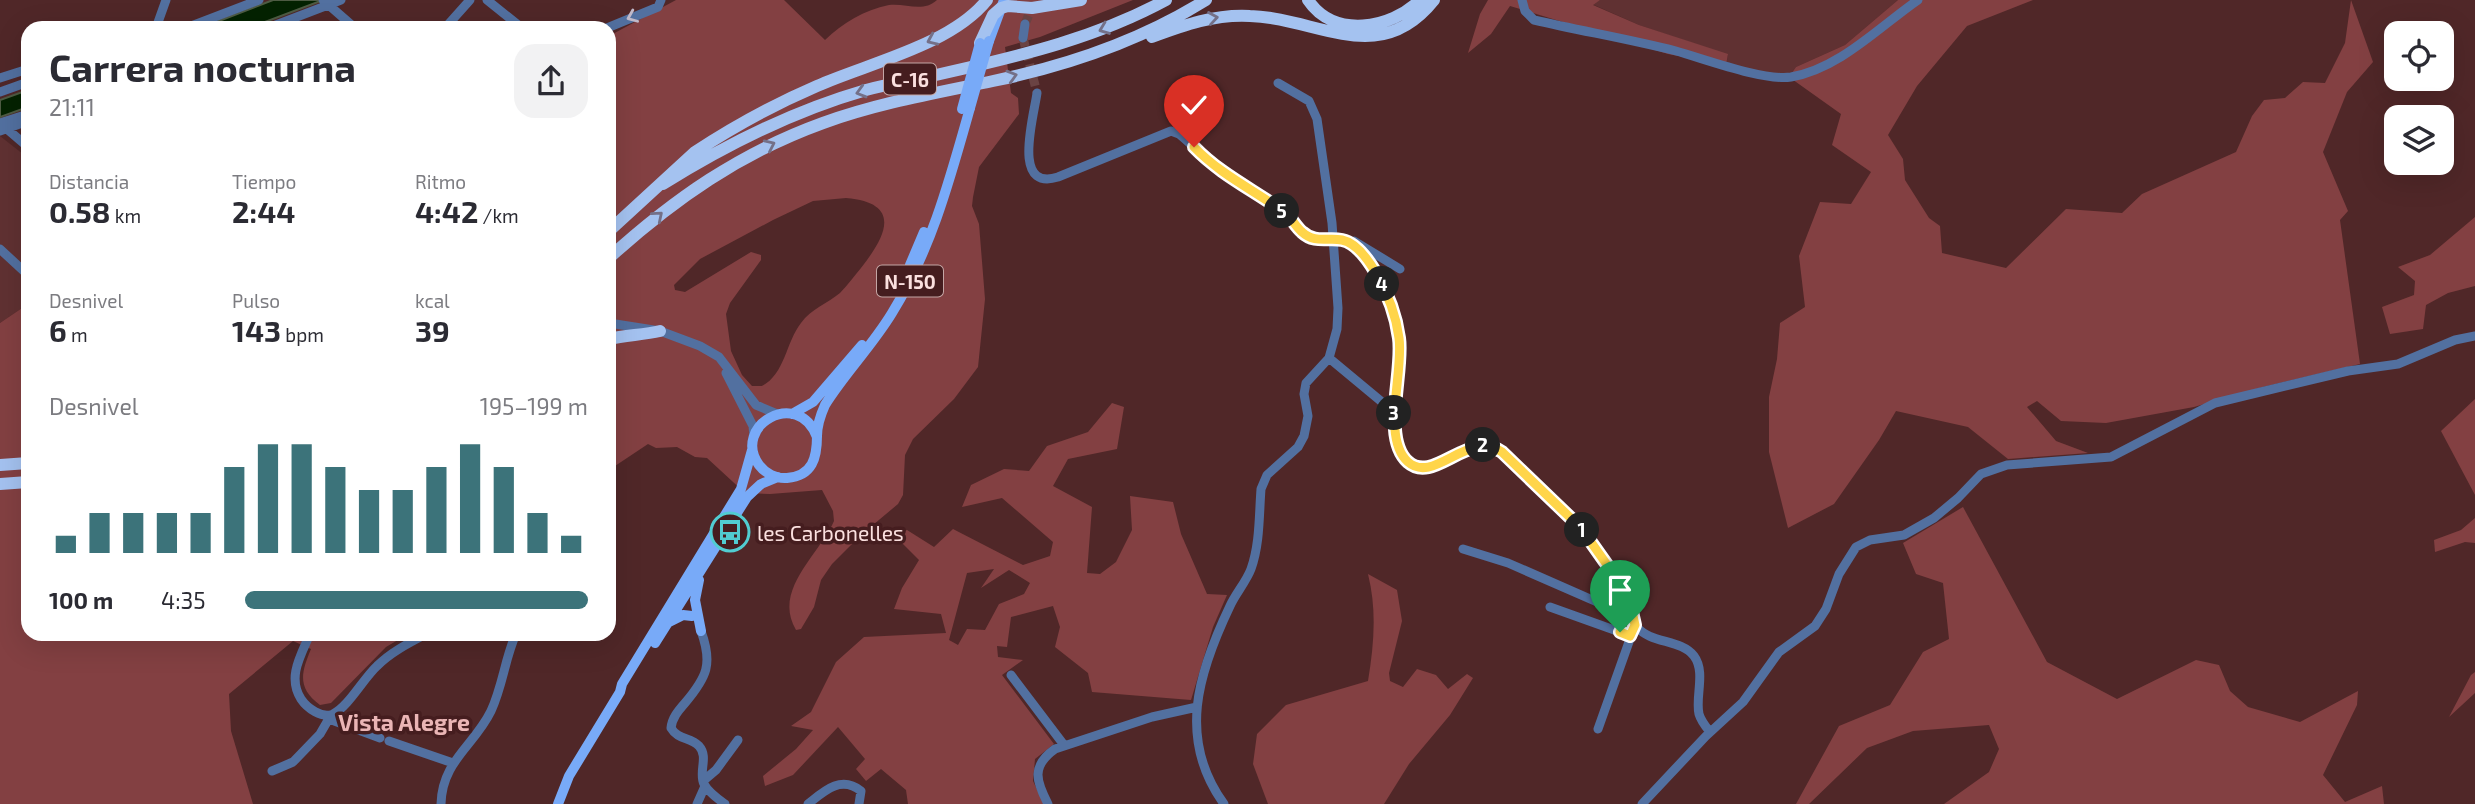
<!DOCTYPE html>
<html lang="es">
<head>
<meta charset="utf-8">
<style>
  :root { --surface:#fff; --page:#f2f2f3; --text:#2b2b33; --muted:#7c7c81; --accent:#3c737a }
  body { margin:0; font-family:"Exo 2",sans-serif; background:var(--page); color:var(--text); height:100vh; display:flex; flex-direction:column; font-size:26px; white-space:nowrap }
  * { box-sizing:border-box; margin:0 }
  p { font-size:23px; color:var(--muted) }
  .icon { flex:none; width:38px; height:38px; fill:none; stroke:currentColor; stroke-width:2; stroke-linecap:round; stroke-linejoin:round }
  .map { position:relative; flex:1; overflow:hidden }
  .panel { position:absolute; left:21px; top:21px; width:595px; height:620px; display:flex; flex-direction:column; background:var(--surface); border-radius:21px; box-shadow:0 7px 28px #0002 }
  .panel>* { flex:none }
  .buttons { position:absolute; left:2384px; top:21px; display:grid; gap:14px }
  .buttons a { display:grid; place-items:center; width:70px; height:70px; border-radius:14px; background:var(--surface); box-shadow:0 7px 28px #0002; font-size:35px }
  .pin { position:absolute; display:grid; place-items:center; width:60px; height:60px; color:#fff; margin:-72px -30px; border-radius:50% 50% 50% 0; rotate:-45deg; box-shadow:0 0 7px #0007 }
  .pin .icon { rotate:45deg }
  .km { position:absolute; width:35px; height:35px; margin:-18px; border-radius:50%; background:#222; color:#fff; font-size:19px; line-height:35px; text-align:center }
  .round { display:grid; place-items:center; flex:none; width:74px; height:74px; border-radius:21px; background:var(--page) }
  .head { display:flex; align-items:center; justify-content:space-between; height:119px; padding:0 28px }
  h1 { font-size:38px; font-weight:700; line-height:52px }
  .figures { display:grid; grid-template-columns:repeat(3,1fr); gap:10px; height:119px; padding:7px 28px }
  .figures div { display:grid; align-content:center }
  .figures b { font-size:30px; font-weight:700 }
  .figures small { font-size:19px; font-weight:400 }
  .figures p { font-size:19px }
  .chart { height:196px; padding:14px 28px }
  .chart p { display:flex; justify-content:space-between }
  .chart svg { width:100%; height:126px; margin-top:7px; stroke:var(--accent); stroke-width:6 }
  ul { padding:0 28px; list-style:none; font-size:23px }
  li { display:grid; grid-template-columns:112px 84px 1fr; align-items:center; height:52px }
  li i { height:18px; border-radius:9px; background:var(--accent) }
  .map>svg:first-child { display:block }
  .built { fill:#603132 }
  .green { fill:#834042; fill-rule:evenodd }
  .water { fill:#042200; stroke:#4e5b43; stroke-width:2 }
  .lines { fill:none; stroke-linecap:round; stroke-linejoin:round }
  .minor-tunnel { stroke:#6a4343; stroke-width:9; stroke-dasharray:9 4.5; stroke-linecap:butt }
  .minor { stroke:#5270a0; stroke-width:9 }
  .major { stroke:#78aaf8; stroke-width:10 }
  .highway { stroke:#a4c2f0; stroke-width:12 }
  .major-bridge { stroke:#78aaf8; stroke-width:10 }
  .oneway { stroke:#c0b9c9 }
  .oneway2 { stroke:#747088 }
  .route-casing { stroke:#fff; stroke-width:14 }
  .route { stroke:#ffd54a; stroke-width:9 }
  .labels { text-anchor:middle; dominant-baseline:central; stroke-width:7; stroke-linejoin:round; paint-order:stroke }
  .shield { fill:#451d1f; stroke:#c4a6a5; stroke-width:2 }
  .shield-label { font-size:19px; font-weight:bold; fill:#fbe0df }
  .poi-label { font-size:21px; fill:#fbe0df; stroke:#451d1f; text-anchor:start }
  .neighbourhood-label { font-size:23px; font-weight:bold; fill:#eab5b5; stroke:#451d1f }
</style>
</head>
<body>
<div class="map">
<svg width="2475" height="804" viewBox="0 0 2475 804">
  <rect width="100%" height="100%" fill="#502728"/>
  <path class="built" d="M 1600,0 L 1898,0 L 1845,45 L 1796,67 L 1789,77 L 1726,65 L 1728,55 L 1639,25 L 1592,4 Z
    M 0,136 L 28,158 L 28,304 L 0,323 Z"/>
  <path class="green" d="M 676,0 L 784,0 L 825,40 C 843,23 864,10 889,5 C 906,3 923,13 937,0 L 1133,0 L 1040,37 L 1005,47 L 1011,93 L 1018,98 L 1019,114 L 979,167 L 973,197 L 972,206 L 979,224 L 985,299 L 978,367 L 954,399 L 913,439 L 905,455 L 903,495 L 898,504 L 861,535 L 832,564 L 821,580 L 814,607 L 801,629 L 796,630 C 772,590 820,554 834,521 L 833,511 L 822,490 L 770,494 L 745,493 L 707,458 L 695,457 L 677,447 L 656,448 L 648,444 L 609,470 L 609,36 ZM 846,198 C 903,203 886,236 861,268 C 854,276 848,285 840,293 C 828,303 811,309 801,323 C 786,342 785,374 762,386 L 752,386 L 742,375 L 731,351 L 726,314 L 730,303 L 761,260 L 761,255 L 751,252 L 685,292 L 675,290 L 674,285 L 700,259 L 773,220 L 813,201 Z
    M 1488,0 L 1600,0 L 1593,5 L 1639,25 L 1728,54 L 1726,65 L 1668,54 L 1510,6 L 1491,34 L 1468,53 L 1480,14 Z
    M 1898,0 L 2033,0 L 1967,26 L 1917,86 L 1888,135 L 1903,159 L 1905,180 L 1929,218 L 1940,226 L 1942,253 L 2006,268 L 2066,209 L 2122,213 L 2142,194 L 2236,152 L 2252,116 L 2264,100 L 2285,98 L 2303,82 L 2325,83 L 2345,43 L 2351,0 L 2373,62 L 2347,92 L 2323,152 L 2348,211 L 2340,220 L 2360,364 L 2263,387 L 2194,407 L 2106,423 L 2061,421 L 2037,401 L 2027,407 L 2056,441 L 2088,453 L 2008,459 L 1968,427 L 1896,411 L 1879,440 L 1834,504 L 1788,528 L 1769,452 L 1769,397 L 1777,359 L 1780,323 L 1805,307 L 1799,256 L 1820,202 L 1851,204 L 1871,172 L 1832,145 L 1841,114 L 1789,77 L 1796,67 L 1845,45 Z
    M 2475,217 L 2475,286 L 2448,293 L 2426,305 L 2423,329 L 2390,334 L 2382,307 L 2414,295 L 2415,281 L 2398,267 L 2430,255 Z
    M 28,304 L 28,634 L 408,634 L 386,647 L 331,703 L 320,705 C 297,688 301,673 311,649 L 293,641 L 229,694 L 231,731 L 253,804 L 0,804 L 0,323 Z
    M 2475,399 L 2475,495 L 2441,431 Z
    M 1112,403 L 1124,407 L 1117,449 L 1068,459 L 1053,486 L 1092,507 L 1087,573 L 1100,574 L 1116,562 L 1132,530 L 1130,496 L 1173,502 L 1181,534 L 1207,594 L 1227,595 L 1213,627 L 1191,700 L 1092,692 L 1088,673 L 1055,647 L 1060,627 L 1053,606 L 1011,617 L 1007,647 L 997,646 L 998,657 L 1023,660 L 1002,675 L 1054,744 L 1035,759 L 1033,781 L 1044,804 L 908,804 L 906,790 L 881,769 L 866,781 L 856,769 L 865,759 L 838,727 L 793,775 L 765,786 L 763,776 L 796,749 L 813,730 L 791,726 L 811,712 L 836,662 L 864,637 L 946,633 L 941,614 L 894,609 L 902,588 L 919,560 L 895,536 L 907,530 L 934,547 L 953,529 L 1023,565 L 1050,556 L 1053,542 L 1002,498 L 962,507 L 971,485 L 1004,469 L 1029,471 L 1047,446 L 1088,432 ZM 994,569 L 981,588 L 1009,570 L 1030,583 L 1024,594 L 999,604 L 985,630 L 967,629 L 958,645 L 949,640 L 967,573 Z
    M 1963,507 L 2047,662 L 2117,699 L 2196,660 L 2219,665 L 2230,691 L 2248,707 L 2300,722 L 2358,691 L 2357,705 L 2323,775 L 2345,802 L 2382,786 L 2384,804 L 1944,804 L 1989,772 L 1999,749 L 1989,725 L 1913,731 L 1867,748 L 1809,804 L 1796,804 L 1839,726 L 1890,705 L 1923,652 L 1949,639 L 1943,583 L 1916,574 L 1903,543 Z
    M 2475,518 L 2475,543 L 2465,542 L 2435,552 L 2434,540 L 2461,530 Z
    M 1368,574 L 1397,590 L 1402,621 L 1389,673 L 1390,681 L 1403,687 L 1417,669 L 1436,675 L 1448,689 L 1467,674 L 1473,678 L 1450,715 L 1409,764 L 1384,804 L 1268,804 L 1253,764 L 1257,734 L 1286,705 L 1368,681 C 1374,645 1377,610 1368,574 Z
    M 2475,672 L 2475,693 L 2449,717 L 2471,675 Z"/>
  <path class="water" d="M 273,0 L 323,0 L 249,28 L 201,28 Z
    M 28,90 L 28,107 L 0,117 L 0,100 Z"/>
  <g class="lines">
    <path class="minor-tunnel" d="M 1025,24 L 1035,0
      M 1023,38 L 1037,93"/>
    <path class="minor" d="M 323,0 L 355,28
      M 487,0 L 522,28
      M 1522,0 L 1525,11 L 1534,20 C 1581,31 1629,39 1676,51 C 1705,59 1763,81 1791,77 C 1839,69 1879,27 1918,0
      M 156,28 L 166,0
      M 186,28 L 259,0
      M 268,28 L 341,0
      M 445,28 L 470,0
      M 607,28 L 658,7 L 661,0
      M 1023,38 L 1025,24
      M 0,78 L 28,69
      M 0,92 L 28,82
      M 1037,93 C 1034,116 1011,192 1058,177 L 1171,131 L 1179,134 C 1194,146 1207,161 1222,173 C 1242,188 1266,198 1285,213 C 1293,219 1296,227 1303,233 C 1317,244 1329,236 1343,240 C 1364,246 1383,284 1390,302 C 1396,319 1400,336 1400,354 C 1401,384 1383,440 1409,462 C 1435,484 1468,429 1502,451 C 1546,493 1592,534 1623,588 C 1630,600 1629,617 1637,627 C 1651,644 1681,639 1694,656 C 1706,672 1695,697 1699,714 C 1701,721 1706,727 1710,732
      M 0,123 L 28,114
      M 7,129 L 28,147
      M 0,131 L 28,121
      M 1354,241 L 1400,269
      M 0,249 L 28,275
      M 609,323 L 660,331 L 700,346 L 719,357 L 756,405 L 777,414
      M 1329,358 L 1394,412
      M 726,373 L 753,426 L 754,436
      M 1463,549 L 1508,563 L 1613,609 L 1626,613 L 1631,612
      M 1550,607 L 1631,636
      M 701,631 C 713,664 707,677 685,703 C 678,711 672,718 671,728 C 678,740 690,737 699,746 C 709,757 698,772 704,784 C 708,792 718,799 725,804
      M 310,634 C 301,655 287,677 301,699 C 307,708 322,719 333,714 C 349,706 363,679 377,666 C 391,652 409,643 426,634
      M 1011,675 L 1064,745
      M 329,719 L 380,738
      M 1598,729 L 1635,625
      M 389,741 L 453,763
      M 272,771 L 293,762 L 320,734 L 331,715
      M 703,781 L 716,770 L 738,740
      M 441,804 C 442,761 474,746 491,711 C 503,685 505,658 516,634
      M 697,804 L 705,786
      M 808,804 C 824,791 841,775 861,791 L 859,804
      M 1048,804 C 1036,781 1031,766 1055,749 L 1152,717 L 1197,707
      M 1224,804 C 1177,739 1198,673 1230,606 C 1236,593 1246,582 1251,569 C 1260,544 1259,515 1261,489 L 1267,475 L 1298,447 L 1304,436 L 1308,416 L 1304,394 L 1306,383 L 1329,358 L 1337,329 L 1338,308 L 1332,223 L 1317,119 L 1309,101 L 1278,83
      M 1642,804 L 1706,736 L 1743,702 L 1779,652 L 1815,626 L 1826,609 L 1839,574 L 1856,547 L 1870,540 L 1904,535 L 1934,518 L 1958,498 L 1981,474 L 2007,465 L 2111,457 L 2215,403 L 2348,371 L 2398,364 L 2455,340 L 2475,336"/>
    <path class="major" d="M 989,41 L 1004,0
      M 910,265 L 924,232
      M 792,414 L 813,402 L 862,345
      M 817,437 C 798,387 731,426 759,465 C 765,473 776,479 787,478 C 813,476 817,457 817,436 C 817,425 821,414 825,405 C 845,373 872,346 892,313 C 931,250 950,179 970,108
      M 699,580 L 695,600 L 701,631
      M 669,622 L 683,615 L 692,616
      M 655,643 L 747,497 L 761,484 L 778,477
      M 558,804 L 569,776 L 620,692 L 622,684 L 741,489 L 752,450"/>
    <path class="highway" d="M 1308,0 C 1334,39 1391,29 1420,0
      M 1152,37 C 1184,25 1215,14 1250,16 C 1318,18 1379,69 1434,0
      M 980,43 L 993,15 L 1001,8 L 1008,6 L 1032,8 L 1081,0
      M 663,184 C 727,144 793,111 866,90 C 893,83 921,79 949,72 C 1024,55 1098,37 1166,0
      M 609,231 L 695,152 C 733,127 775,104 817,86 C 869,63 951,45 987,0
      M 609,258 C 674,199 740,153 823,123 C 878,103 936,93 993,81 C 1066,66 1142,40 1206,0
      M 609,339 C 626,335 643,335 660,331
      M 0,465 L 28,463
      M 0,484 L 28,482"/>
    <path class="major-bridge" d="M 970,108 L 989,41
      M 962,109 L 980,43"/>
  </g>
  <defs><path id="oneway-chevron" d="M-2-3.5L2.5 0L-2 3.5" fill="none" stroke-width="1.6" stroke-linecap="round" stroke-linejoin="round" transform="scale(1.75)"/></defs>
  <use class="oneway" href="#oneway-chevron" transform="translate(632 17) rotate(157)"/>
  <g class="oneway2">
    <use href="#oneway-chevron" transform="translate(1213 18) rotate(-9)"/>
    <use href="#oneway-chevron" transform="translate(1104 29) rotate(159)"/>
    <use href="#oneway-chevron" transform="translate(932 40) rotate(156)"/>
    <use href="#oneway-chevron" transform="translate(1012 76) rotate(-16)"/>
    <use href="#oneway-chevron" transform="translate(861 92) rotate(164)"/>
    <use href="#oneway-chevron" transform="translate(770 145) rotate(-25)"/>
    <use href="#oneway-chevron" transform="translate(658 216) rotate(-40)"/>
  </g>
  <g class="lines">
    <defs>
      <path id="route" d="M 1194,147 C 1221,175 1254,190 1284,212 C 1292,218 1295,226 1302,232 C 1315,244 1328,237 1342,240 C 1357,243 1369,261 1376,273 C 1387,292 1396,315 1399,338 C 1404,371 1381,438 1408,462 C 1434,485 1468,429 1502,452 L 1581,528 L 1610,569 L 1623,588 L 1630,603 L 1635,625 L 1630,636 L 1620,632"/>
    </defs>
    <use href="#route" class="route-casing"/>
    <use href="#route" class="route"/>
  </g>
  <defs>
    <symbol id="bus-ring" viewBox="-11 -11 22 22"><circle r="9.5" fill="#451d1f" stroke="#51ccd1" stroke-width="1.5"/><path d="M-5-6H5V4H4V6H2V4H-2V6H-4V4H-5ZM-3.5-4V0h7V-4ZM-3.5 1.2v1.5H-2V1.2ZM2 1.2v1.5H3.5V1.2Z" fill="#51ccd1"/></symbol>
  </defs>
  <g fill-rule="evenodd">
    <use href="#bus-ring" x="708" y="510" width="44" height="44"/>
  </g>
  <g class="labels">
    <g class="shield">
      <rect x="884" y="63.5" width="52" height="31" rx="5"/>
      <rect x="877" y="265.5" width="66" height="31" rx="5"/>
    </g>
    <g class="shield-label">
      <text x="910" y="79">C-16</text>
      <text x="910" y="281">N-150</text>
    </g>
    <g class="poi-label">
      <text x="757" y="532">les Carbonelles</text>
    </g>
    <g class="neighbourhood-label">
      <text x="404" y="722">Vista Alegre</text>
    </g>
  </g>
</svg>
<div class="buttons">
<a><svg class="icon" aria-label="locate" viewBox="0 0 24 24"><circle cx="12" cy="12" r="6"/><path d="M12 2v4M12 18v4M2 12h4M18 12h4"/></svg></a>
<a><svg class="icon" aria-label="layers" viewBox="0 0 24 24"><path d="M12 4l9 5-9 5-9-5zM3 14l9 5 9-5"/></svg></a>
</div>
<div class="pin" style="left:1620px;top:632px;background:#1e9e55"><svg class="icon" aria-label="arrive" viewBox="0 0 24 24"><path d="M6 21V4h12l-3 4 3 4H6"/></svg></div>
<div class="pin" style="left:1194px;top:147px;background:#d93025"><svg class="icon" aria-label="check" viewBox="0 0 24 24"><path d="M5 12l5 5 9-10"/></svg></div>
<b class="km" style="left:1582px;top:530px">1</b>
<b class="km" style="left:1483px;top:445px">2</b>
<b class="km" style="left:1394px;top:413px">3</b>
<b class="km" style="left:1382px;top:284px">4</b>
<b class="km" style="left:1282px;top:211px">5</b>
<section class="panel">
<div class="head"><div><h1>Carrera nocturna</h1><p>21:11</p></div><a class="round"><svg class="icon" aria-label="share" viewBox="0 0 24 24"><path d="M12 15V3M7 8l5-5 5 5M5 13v7h14v-7"/></svg></a></div>
<div class="figures">
<div><p>Distancia</p><b>0.58<small> km</small></b></div>
<div><p>Tiempo</p><b>2:44</b></div>
<div><p>Ritmo</p><b>4:42<small> /km</small></b></div>
</div>
<div class="figures">
<div><p>Desnivel</p><b>6<small> m</small></b></div>
<div><p>Pulso</p><b>143<small> bpm</small></b></div>
<div><p>kcal</p><b>39</b></div>
</div>
<div class="chart"><p><span>Desnivel</span>195–199 m</p>
<svg viewBox="0 0 160 44" preserveAspectRatio="none"><path d="M5 44V38M15 44V30M25 44V30M35 44V30M45 44V30M55 44V14M65 44V6M75 44V6M85 44V14M95 44V22M105 44V22M115 44V14M125 44V6M135 44V14M145 44V30M155 44V38"/></svg>
</div>
<ul>
<li><b>100 m</b>4:35<i style="width:100%"></i></li>
</ul>
</section>
</div>
</body>
</html>
